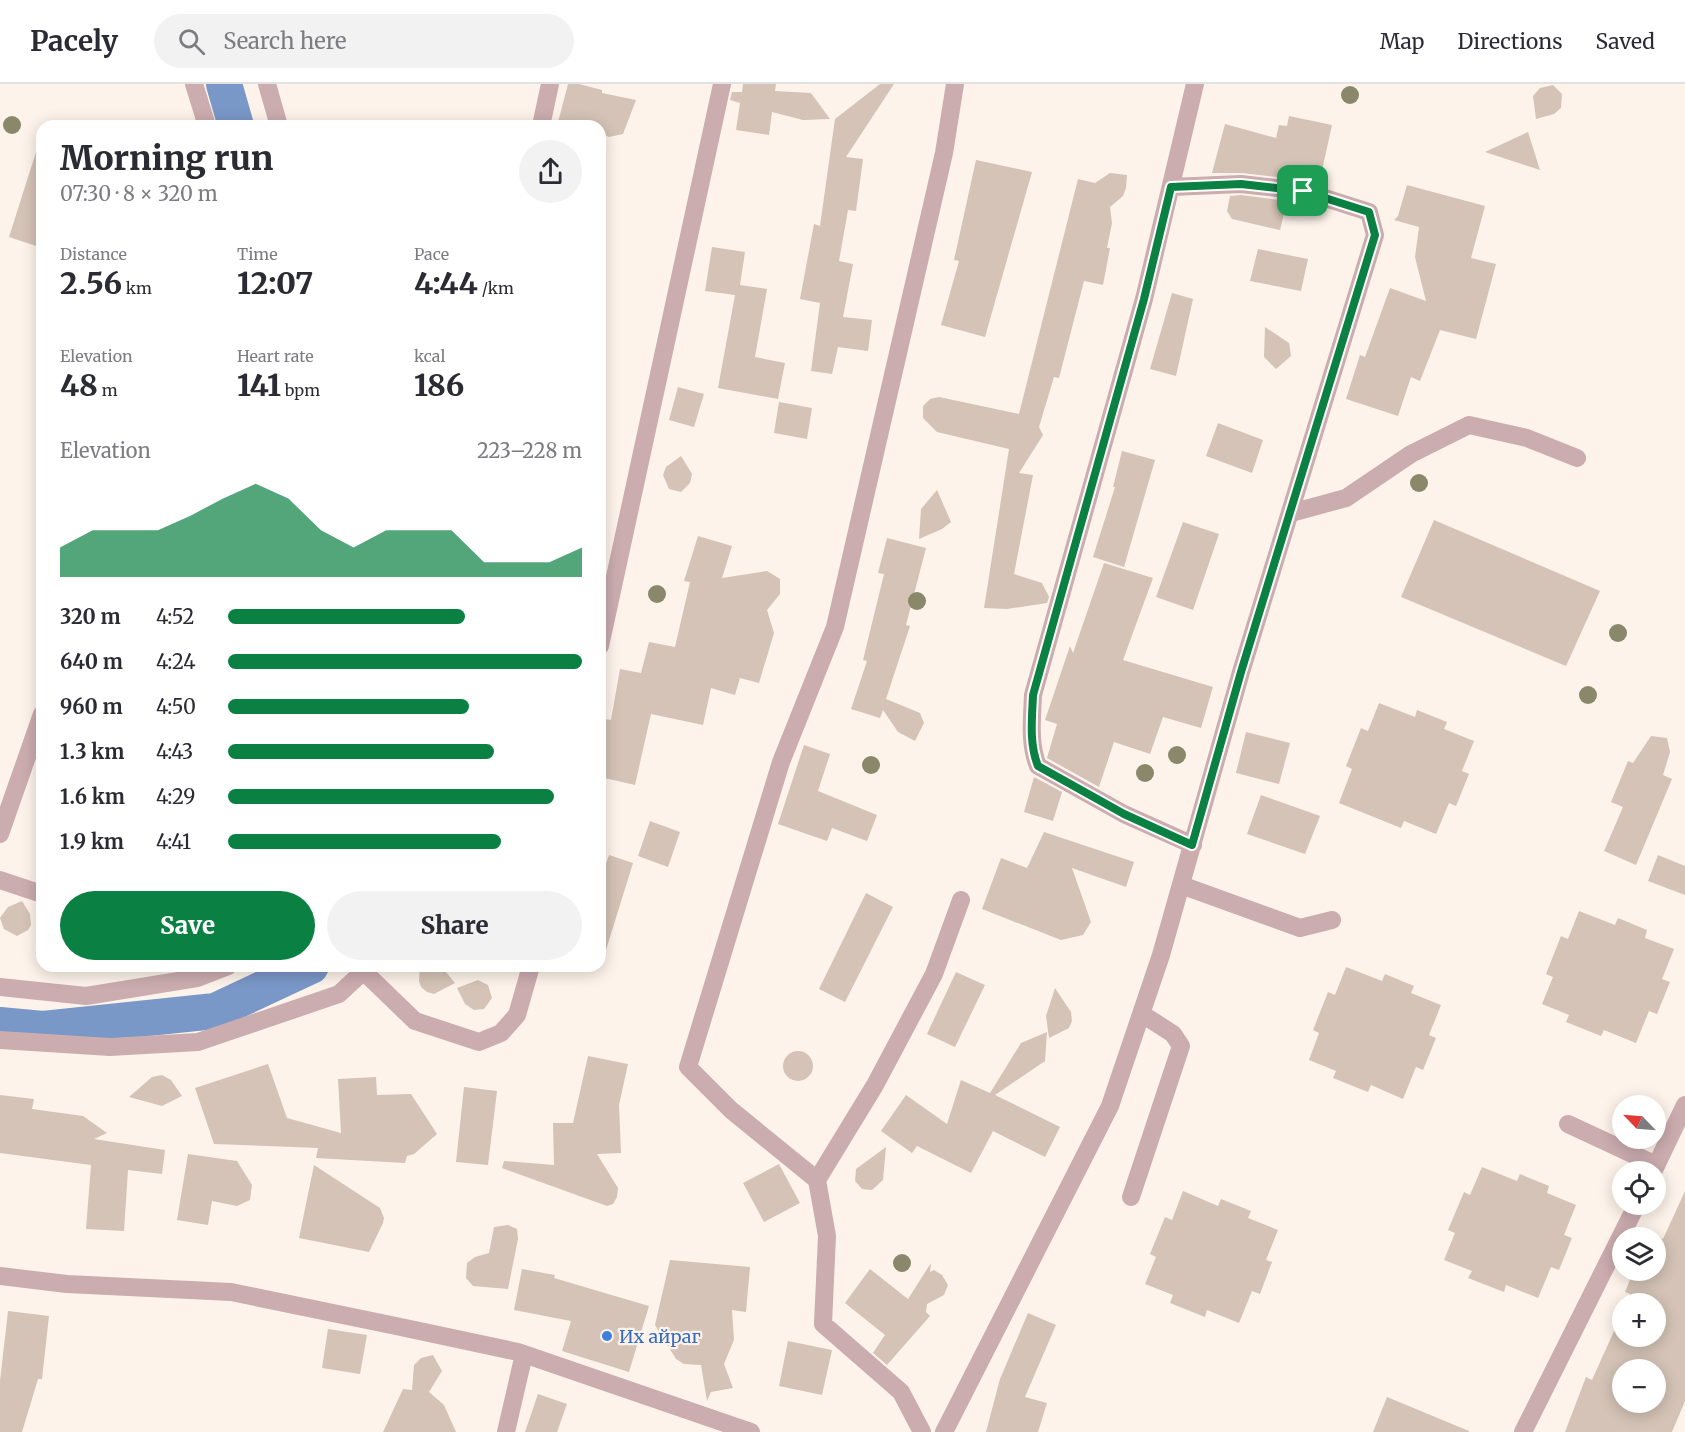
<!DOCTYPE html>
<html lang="en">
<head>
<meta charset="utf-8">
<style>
  :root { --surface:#fff; --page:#f2f2f3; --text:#2b2b33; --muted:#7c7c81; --line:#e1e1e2; --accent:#0b8043 }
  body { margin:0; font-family:Merriweather,serif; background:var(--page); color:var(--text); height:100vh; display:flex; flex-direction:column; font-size:22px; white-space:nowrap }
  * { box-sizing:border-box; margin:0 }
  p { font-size:20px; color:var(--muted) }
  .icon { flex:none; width:33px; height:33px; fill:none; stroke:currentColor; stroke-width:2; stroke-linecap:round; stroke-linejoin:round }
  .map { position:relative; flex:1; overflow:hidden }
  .drawer { position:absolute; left:36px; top:36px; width:570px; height:852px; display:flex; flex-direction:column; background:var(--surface); border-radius:18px; box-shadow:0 3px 15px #0003 }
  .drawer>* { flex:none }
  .needle { width:39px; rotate:295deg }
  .fabs { position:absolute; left:1612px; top:1011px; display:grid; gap:12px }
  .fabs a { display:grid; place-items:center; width:54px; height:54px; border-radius:50%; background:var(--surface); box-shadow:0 3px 15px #0003; font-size:30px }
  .pin { position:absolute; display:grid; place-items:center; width:51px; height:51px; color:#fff; margin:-26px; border-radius:12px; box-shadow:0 3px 9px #0006 }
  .round { display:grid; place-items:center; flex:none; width:63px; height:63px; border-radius:32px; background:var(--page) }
  .headline { display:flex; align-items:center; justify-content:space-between; height:102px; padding:0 24px }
  h1 { font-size:33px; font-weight:800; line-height:45px }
  .stats { display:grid; grid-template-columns:repeat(3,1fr); gap:9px; height:102px; padding:6px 24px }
  .stats div { display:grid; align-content:center }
  .stats b { font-size:30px; font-weight:800 }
  .stats small { font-size:16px; font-weight:400 }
  .stats p { font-size:16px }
  .chart { height:168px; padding:12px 24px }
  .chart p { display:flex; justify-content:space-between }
  .chart svg { width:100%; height:108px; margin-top:6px; fill:var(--accent); opacity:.7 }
  .button { display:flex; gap:12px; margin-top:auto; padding:12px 24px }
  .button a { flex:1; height:69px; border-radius:36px; background:var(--accent); color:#fff; font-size:24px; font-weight:800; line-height:69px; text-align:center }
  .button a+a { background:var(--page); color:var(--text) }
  ul { padding:0 24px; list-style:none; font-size:20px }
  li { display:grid; grid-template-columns:96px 72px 1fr; align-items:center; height:45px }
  li i { height:15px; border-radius:8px; background:var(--accent) }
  header { display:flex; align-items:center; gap:36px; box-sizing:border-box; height:84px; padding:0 30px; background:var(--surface); border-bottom:2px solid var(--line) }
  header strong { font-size:28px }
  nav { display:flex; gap:33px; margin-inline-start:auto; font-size:21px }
  .search { width:420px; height:54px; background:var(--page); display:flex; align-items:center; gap:15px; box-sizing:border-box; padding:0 21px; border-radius:33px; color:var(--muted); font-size:22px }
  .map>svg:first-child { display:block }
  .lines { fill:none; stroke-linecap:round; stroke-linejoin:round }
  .canal { stroke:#7997c7; stroke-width:36 }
  .building { fill:#d4c3b6; fill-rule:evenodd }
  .service { stroke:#cbacaf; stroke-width:18 }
  .minor { stroke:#cbacaf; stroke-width:18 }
  .tree { fill:#8a886b }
  .route-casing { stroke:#fff; stroke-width:12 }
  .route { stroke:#0b8043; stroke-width:8 }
  .shop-dot { fill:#3f7fe0; stroke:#fdf3ea; stroke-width:2 }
  .labels { text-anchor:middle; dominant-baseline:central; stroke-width:4.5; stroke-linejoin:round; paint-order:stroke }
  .shop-label { font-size:18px; fill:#366cbe; stroke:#fdf3ea; text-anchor:start }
</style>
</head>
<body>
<header>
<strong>Pacely</strong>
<div class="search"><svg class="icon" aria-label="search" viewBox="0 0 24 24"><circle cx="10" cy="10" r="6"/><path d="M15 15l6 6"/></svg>Search here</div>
<nav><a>Map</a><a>Directions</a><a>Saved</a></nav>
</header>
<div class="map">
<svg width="1685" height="1348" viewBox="0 0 1685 1348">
  <rect width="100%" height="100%" fill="#fdf3ea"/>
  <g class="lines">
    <path class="canal" d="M 224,0 L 236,42
      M 0,941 L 43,945 L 215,927 L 311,882"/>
  </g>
  <path class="building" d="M 568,0 L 579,0 L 602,6 L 602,9 L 636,16 L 623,50 L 609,53 L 600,49 L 600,42 L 557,42 Z
    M 743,0 L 776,0 L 775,7 L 811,9 L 830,35 L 803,36 L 772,28 L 769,51 L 736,46 L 740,19 L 730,16 L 732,8 L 742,8 Z
    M 880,0 L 894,0 L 846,73 L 863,75 L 856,127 L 848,126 L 839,177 L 853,180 L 843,233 L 872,236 L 868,267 L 838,263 L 832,290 L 811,287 L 820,219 L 800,215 L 814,140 L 820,142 L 835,35 Z
    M 1553,1 L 1562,10 L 1561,24 L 1554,30 L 1536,35 L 1533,12 L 1540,4 Z
    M 1289,32 L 1332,41 L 1319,100 L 1304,96 L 1242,89 L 1212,89 L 1225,40 L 1276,54 L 1279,41 L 1287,42 Z
    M 1528,48 L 1540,86 L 1485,68 Z
    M 36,68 L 42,69 L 42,164 L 9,153 Z
    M 976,76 L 1032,88 L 985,253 L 941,241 L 959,177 L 954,176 Z
    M 1110,89 L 1127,91 L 1126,104 L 1123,112 L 1110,123 L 1112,139 L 1107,164 L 1110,164 L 1103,201 L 1084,197 L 1059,294 L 1054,293 L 1039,343 L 1043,351 L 1019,389 L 1033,391 L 1014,490 L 1042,499 L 1049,513 L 1047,519 L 1007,525 L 984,524 L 1009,365 L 937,348 L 923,334 L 923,322 L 930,315 L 939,313 L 1019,330 L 1078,95 L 1095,99 Z
    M 1407,101 L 1485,122 L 1471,174 L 1496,180 L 1476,255 L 1440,246 L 1420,297 L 1411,293 L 1398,332 L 1346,315 L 1360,271 L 1365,273 L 1390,204 L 1426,217 L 1415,173 L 1419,143 L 1394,136 L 1398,132 Z
    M 1241,111 L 1287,117 L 1280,146 L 1232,135 L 1227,127 L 1230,112 Z
    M 712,163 L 745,168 L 740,201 L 767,205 L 755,273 L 785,279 L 778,315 L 718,304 L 735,211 L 705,207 Z
    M 1258,165 L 1308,175 L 1301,207 L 1250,197 Z
    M 1172,209 L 1193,215 L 1176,292 L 1150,285 Z
    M 1265,243 L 1289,259 L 1290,265 L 1291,272 L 1276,285 L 1264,273 Z
    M 678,303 L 704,310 L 694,343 L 669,336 Z
    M 779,318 L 812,324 L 807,355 L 774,349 Z
    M 1218,339 L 1263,356 L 1252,389 L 1206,372 Z
    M 1122,367 L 1155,376 L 1124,483 L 1093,473 L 1115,403 L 1113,403 Z
    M 681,372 L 692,390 L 690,399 L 681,408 L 669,405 L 663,391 L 666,383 Z
    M 937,406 L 951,438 L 942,445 L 919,455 L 921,425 Z
    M 1434,436 L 1600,507 L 1566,582 L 1401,513 Z
    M 1183,438 L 1219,450 L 1193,526 L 1156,513 Z
    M 698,452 L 732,462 L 722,494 L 767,487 L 780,495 L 780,510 L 767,526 L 774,549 L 759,599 L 740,594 L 735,611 L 711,604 L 703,641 L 651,630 L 635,701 L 600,693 L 600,659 L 605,635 L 611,636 L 620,585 L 641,589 L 649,558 L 675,563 L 690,498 L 684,497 Z
    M 887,454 L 926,464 L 906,541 L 910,542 L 886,615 L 920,629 L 924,639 L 915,657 L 898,648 L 883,626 L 880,634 L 851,625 L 867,577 L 863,576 L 884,490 L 878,489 Z
    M 1104,479 L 1153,494 L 1123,576 L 1213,603 L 1201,644 L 1163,633 L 1150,670 L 1114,658 L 1099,703 L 1047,674 L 1057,640 L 1045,636 L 1070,562 L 1073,569 Z
    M 1379,619 L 1415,633 L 1417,626 L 1447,638 L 1444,645 L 1474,657 L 1462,687 L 1469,690 L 1456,722 L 1449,719 L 1436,750 L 1404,737 L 1401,744 L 1339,719 L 1352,685 L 1346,682 L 1361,644 L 1368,647 Z
    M 1246,648 L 1290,659 L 1279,700 L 1236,689 Z
    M 1651,652 L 1667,654 L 1670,668 L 1663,691 L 1672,695 L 1636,781 L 1604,767 L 1623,723 L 1611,718 L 1628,677 L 1633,679 Z
    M 804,661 L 830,670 L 818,707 L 877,731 L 867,757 L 832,744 L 827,757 L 778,740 Z
    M 1034,693 L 1062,708 L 1053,737 L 1024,728 Z
    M 1261,711 L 1320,732 L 1305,770 L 1247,750 Z
    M 650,737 L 680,748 L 668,783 L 638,772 Z
    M 1044,748 L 1134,778 L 1126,803 L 1072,784 L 1091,838 L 1083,851 L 1061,856 L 982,825 L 1001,774 L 1027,784 Z
    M 609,771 L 633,779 L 606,866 L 600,865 L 600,797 Z
    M 1658,771 L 1685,782 L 1685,811 L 1648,797 Z
    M 866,809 L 893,823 L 845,918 L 819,905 Z
    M 22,817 L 30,830 L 31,841 L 28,846 L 17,852 L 4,845 L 0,834 L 8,823 Z
    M 1579,827 L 1615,841 L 1618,834 L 1647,846 L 1645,854 L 1674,865 L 1662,895 L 1670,898 L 1657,930 L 1649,927 L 1636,959 L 1604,946 L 1601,952 L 1566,938 L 1569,931 L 1542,920 L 1553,893 L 1546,890 L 1561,852 L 1568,855 Z
    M 420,882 L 441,882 L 455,899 L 434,910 L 427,908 L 421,903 L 419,897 Z
    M 1346,883 L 1382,897 L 1385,890 L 1414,902 L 1411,909 L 1441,921 L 1429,951 L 1436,954 L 1423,986 L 1416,983 L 1403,1015 L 1371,1001 L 1368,1008 L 1333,994 L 1336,987 L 1309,976 L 1319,949 L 1313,946 L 1328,908 L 1335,911 Z
    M 956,888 L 985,901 L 955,963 L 927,950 Z
    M 478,896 L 488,901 L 492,914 L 484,925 L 474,926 L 465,920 L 457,904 Z
    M 1055,904 L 1071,928 L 1072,937 L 1069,944 L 1049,954 L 1046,932 Z
    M 1047,948 L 1045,977 L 995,1011 L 1060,1043 L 1045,1073 L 993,1047 L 971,1089 L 917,1062 L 912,1069 L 881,1047 L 906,1011 L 947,1040 L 961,996 L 990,1009 L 1021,959 Z
    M783 982a15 15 0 1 1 30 0a15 15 0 1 1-30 0Z
    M 588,972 L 628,980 L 619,1021 L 621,1069 L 597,1070 L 618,1104 L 617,1113 L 613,1120 L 607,1122 L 502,1084 L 504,1077 L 554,1081 L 553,1039 L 573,1039 Z
    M 268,980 L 287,1034 L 341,1049 L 338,995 L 376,993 L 377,1011 L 411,1010 L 437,1050 L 414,1070 L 407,1072 L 405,1079 L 316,1074 L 318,1064 L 214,1060 L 195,1004 Z
    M 162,991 L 171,996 L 182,1012 L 162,1022 L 129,1013 L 152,993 Z
    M 464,1003 L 497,1007 L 488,1081 L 456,1078 Z
    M 0,1011 L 34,1015 L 32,1025 L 83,1032 L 107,1049 L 94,1055 L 165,1066 L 162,1090 L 128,1086 L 124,1147 L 86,1145 L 91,1081 L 0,1069 Z
    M 886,1063 L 883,1096 L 872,1106 L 862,1105 L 855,1097 L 856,1085 Z
    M 188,1070 L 237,1077 L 252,1101 L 250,1116 L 237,1122 L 212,1117 L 208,1141 L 177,1136 Z
    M 779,1080 L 800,1119 L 764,1138 L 743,1099 Z
    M 314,1081 L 380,1124 L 384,1134 L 383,1139 L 369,1168 L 299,1154 Z
    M 1482,1083 L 1517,1097 L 1520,1090 L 1549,1102 L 1547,1109 L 1576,1121 L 1564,1151 L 1572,1154 L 1559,1186 L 1551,1183 L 1538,1214 L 1506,1201 L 1504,1208 L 1468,1194 L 1472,1187 L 1444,1176 L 1455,1149 L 1448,1146 L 1464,1108 L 1470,1111 Z
    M 1183,1107 L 1218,1122 L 1221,1115 L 1251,1127 L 1248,1134 L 1278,1146 L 1266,1176 L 1272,1178 L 1260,1210 L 1252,1207 L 1239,1239 L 1207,1226 L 1205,1233 L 1170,1219 L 1173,1211 L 1145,1200 L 1156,1173 L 1150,1170 L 1165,1133 L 1172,1136 Z
    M 1685,1107 L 1685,1317 L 1672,1348 L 1565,1348 L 1586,1293 L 1592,1296 L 1623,1227 L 1623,1252 L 1656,1252 L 1656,1220 L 1627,1220 L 1630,1210 L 1625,1208 L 1634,1186 L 1656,1186 L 1656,1154 L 1648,1154 L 1650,1149 L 1663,1155 ZM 1623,1286 L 1656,1286 L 1656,1318 L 1623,1318 Z
    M 508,1141 L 517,1145 L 518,1155 L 508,1205 L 473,1202 L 466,1194 L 467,1179 L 475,1173 L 489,1169 L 494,1143 Z
    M 670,1176 L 750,1183 L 746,1228 L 732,1226 L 734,1256 L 724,1280 L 733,1304 L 711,1308 L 707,1317 L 701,1281 L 684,1280 L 676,1275 L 655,1241 Z
    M 931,1179 L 930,1188 L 934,1186 L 942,1191 L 948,1201 L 944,1211 L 927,1220 L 926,1228 L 930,1232 L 887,1281 L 873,1269 L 885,1251 L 845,1219 L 870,1185 L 908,1215 Z
    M 522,1185 L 555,1191 L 554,1194 L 649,1222 L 629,1288 L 562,1267 L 571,1237 L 514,1226 Z
    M 8,1227 L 49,1232 L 42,1295 L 38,1295 L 22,1348 L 0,1348 L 0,1297 Z
    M 1028,1229 L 1056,1241 L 1025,1313 L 1047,1319 L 1038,1348 L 986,1348 L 1000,1295 Z
    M 328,1245 L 367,1251 L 360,1290 L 322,1284 Z
    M 788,1257 L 832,1266 L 822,1311 L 779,1302 Z
    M 433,1271 L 442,1287 L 429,1308 L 444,1321 L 456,1348 L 383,1348 L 403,1305 L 412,1306 L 414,1281 L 421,1274 Z
    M 538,1310 L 567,1320 L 557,1348 L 525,1348 Z
    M 1387,1313 L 1469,1347 L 1469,1348 L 1373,1348 Z"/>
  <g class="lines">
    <path class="service" d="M 1291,429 L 1346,414 L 1411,370 L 1469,341 L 1527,354 L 1577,374
      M 1181,801 L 1300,844 L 1332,836
      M 1568,1040 L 1656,1081
      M 1131,1113 L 1181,962 L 1173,950 L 1142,930"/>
    <path class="minor" d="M 194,0 L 207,42
      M 267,0 L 279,42
      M 541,42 L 550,0
      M 600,562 L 722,0
      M 0,750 L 42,630
      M 1193,761 L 1124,730 L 1038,682 C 1029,660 1032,635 1033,611 L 1144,215 L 1195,0
      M 0,796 L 42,810
      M 358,882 L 415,937 L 479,958 L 501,949 L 517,931 L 531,882
      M 0,903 L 86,912 L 197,894 L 228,882
      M 0,956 L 110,963 L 198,958 L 339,910 L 369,882
      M 1653,1088 L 1685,1021
      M 817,1096 L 875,1001 L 934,890 L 961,816
      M 0,1192 L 67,1200 L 231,1208 L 396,1242 L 518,1268 L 751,1348
      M 506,1348 L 524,1270
      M 922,1348 L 901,1308 L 823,1240 L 827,1152 L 817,1096 L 731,1026 L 688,983 L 781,678 L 835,543 L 944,69 L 955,0
      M 944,1348 L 1110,1022 L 1161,871 L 1241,588 L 1375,151 L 1369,128 L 1303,107 L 1241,100 L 1171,103
      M 1523,1348 L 1637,1120"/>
  </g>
  <g class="tree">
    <circle cx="1350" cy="11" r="9"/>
    <circle cx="12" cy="41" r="9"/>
    <circle cx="1419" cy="399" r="9"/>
    <circle cx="657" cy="510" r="9"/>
    <circle cx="917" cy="517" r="9"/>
    <circle cx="1618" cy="549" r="9"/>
    <circle cx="1588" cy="611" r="9"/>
    <circle cx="1177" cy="671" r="9"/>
    <circle cx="871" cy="681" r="9"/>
    <circle cx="1145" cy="689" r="9"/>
    <circle cx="902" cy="1179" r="9"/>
  </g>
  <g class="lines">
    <defs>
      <path id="route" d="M 1241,100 L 1303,107 L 1369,128 L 1375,151 L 1241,588 L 1192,761 L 1124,730 L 1038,682 C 1029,660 1032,635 1033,611 L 1144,215 L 1171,103 Z"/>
    </defs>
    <use href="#route" class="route-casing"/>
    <use href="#route" class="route"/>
  </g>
  <circle class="shop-dot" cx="607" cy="1252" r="6"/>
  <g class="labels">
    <g class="shop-label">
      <text x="619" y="1252">Их айраг</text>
    </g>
  </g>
</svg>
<div class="fabs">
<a><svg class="needle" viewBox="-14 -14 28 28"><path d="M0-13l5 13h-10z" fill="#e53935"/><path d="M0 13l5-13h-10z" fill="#7c7c81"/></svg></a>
<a><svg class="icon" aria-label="locate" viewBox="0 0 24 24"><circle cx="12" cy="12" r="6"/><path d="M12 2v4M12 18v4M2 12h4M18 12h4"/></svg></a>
<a><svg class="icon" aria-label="layers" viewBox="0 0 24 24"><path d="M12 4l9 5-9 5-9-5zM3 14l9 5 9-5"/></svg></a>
<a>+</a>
<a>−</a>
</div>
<div class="pin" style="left:1303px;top:107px;background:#1e9e55"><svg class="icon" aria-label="arrive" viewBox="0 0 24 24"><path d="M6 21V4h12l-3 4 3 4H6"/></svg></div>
<section class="drawer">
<div class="headline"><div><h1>Morning run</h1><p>07:30 · 8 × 320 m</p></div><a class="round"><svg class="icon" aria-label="share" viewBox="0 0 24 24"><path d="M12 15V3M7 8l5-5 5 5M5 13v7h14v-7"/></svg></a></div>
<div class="stats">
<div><p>Distance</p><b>2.56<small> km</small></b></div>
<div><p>Time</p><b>12:07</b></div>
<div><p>Pace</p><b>4:44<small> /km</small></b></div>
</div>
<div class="stats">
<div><p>Elevation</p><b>48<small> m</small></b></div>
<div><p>Heart rate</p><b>141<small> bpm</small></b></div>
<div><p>kcal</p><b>186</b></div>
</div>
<div class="chart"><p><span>Elevation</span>223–228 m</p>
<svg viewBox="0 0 160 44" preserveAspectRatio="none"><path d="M0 44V32L10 25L20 25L30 25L40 19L50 12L60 6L70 12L80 25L90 32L100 25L110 25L120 25L130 38L140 38L150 38L160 32V44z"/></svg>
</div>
<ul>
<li><b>320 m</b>4:52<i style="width:67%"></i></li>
<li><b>640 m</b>4:24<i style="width:100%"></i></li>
<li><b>960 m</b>4:50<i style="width:68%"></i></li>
<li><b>1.3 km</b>4:43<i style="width:75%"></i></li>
<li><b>1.6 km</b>4:29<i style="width:92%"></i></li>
<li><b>1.9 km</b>4:41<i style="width:77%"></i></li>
</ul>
<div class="button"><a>Save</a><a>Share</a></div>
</section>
</div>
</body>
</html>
